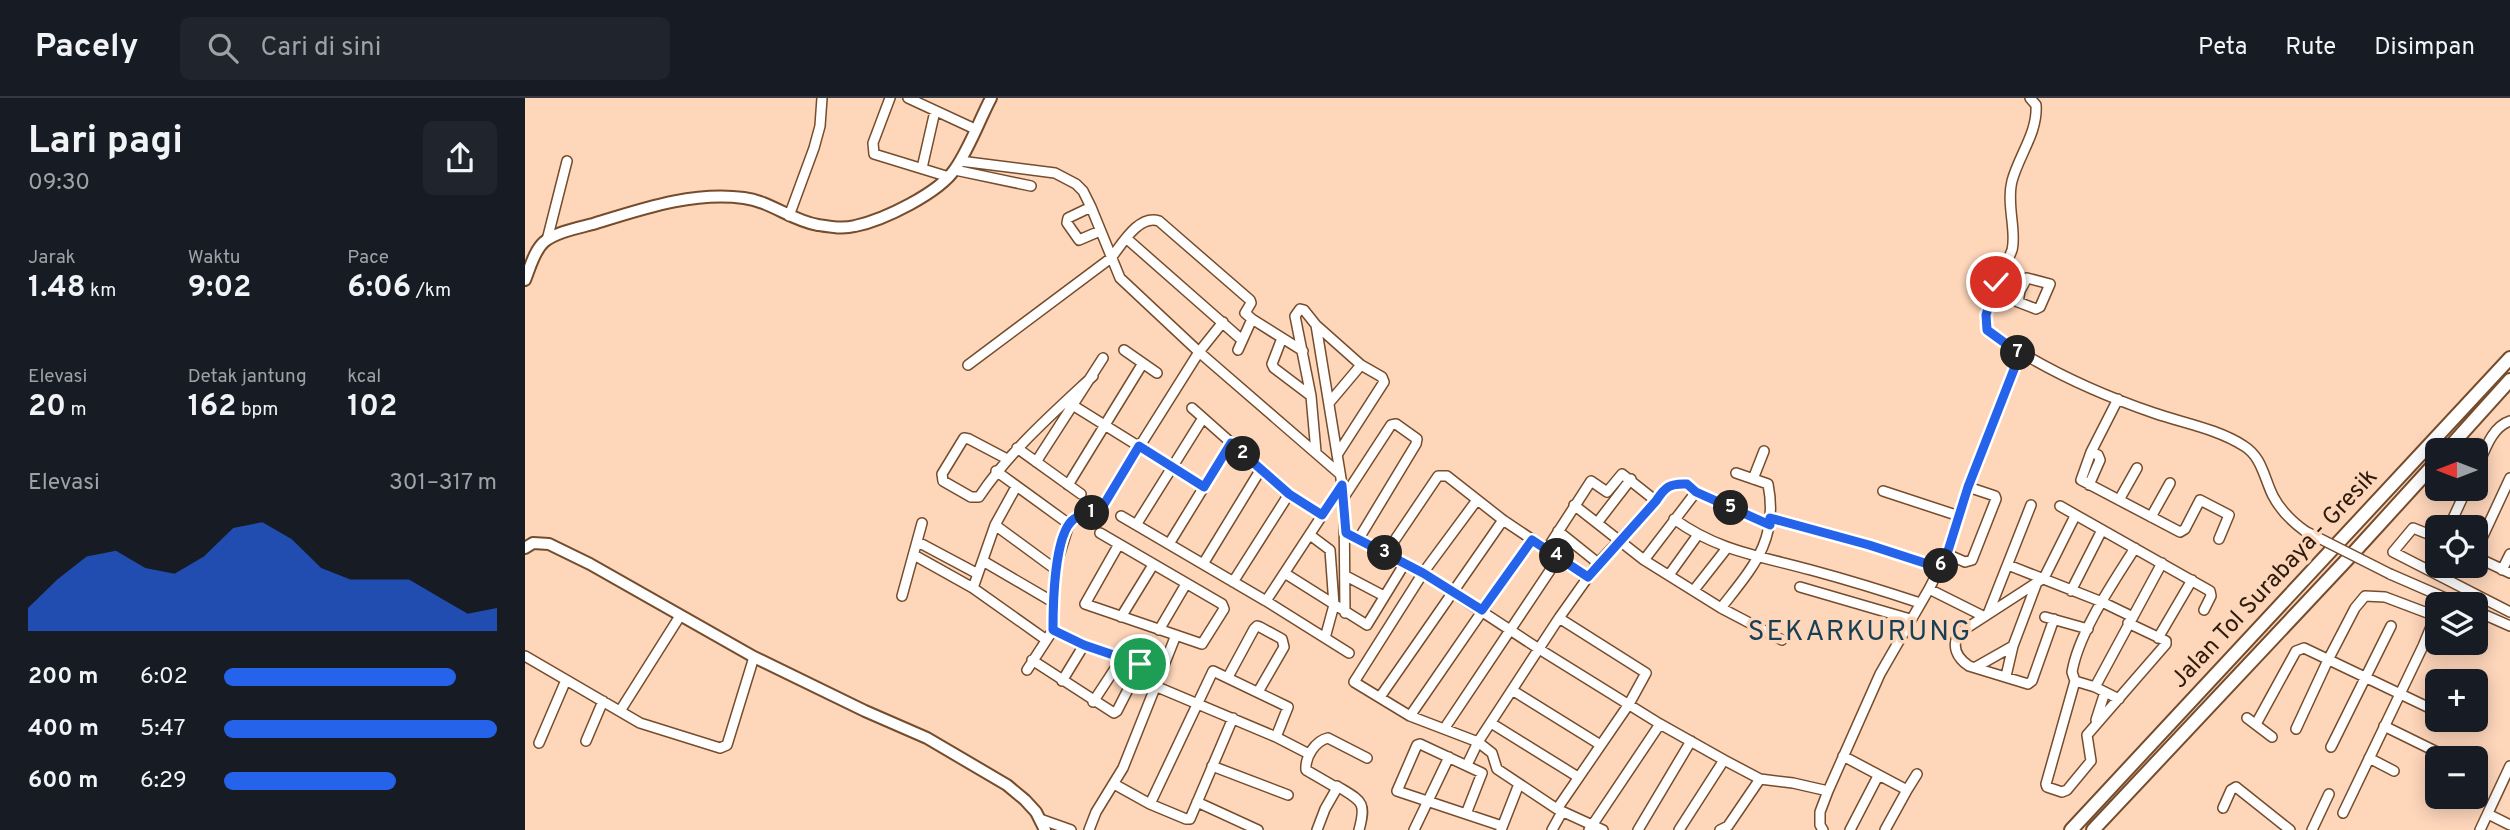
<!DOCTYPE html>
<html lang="id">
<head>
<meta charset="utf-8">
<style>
  :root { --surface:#171b24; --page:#20242c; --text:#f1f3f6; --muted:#9ea1a6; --line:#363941; --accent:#2563eb }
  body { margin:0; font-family:Overpass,sans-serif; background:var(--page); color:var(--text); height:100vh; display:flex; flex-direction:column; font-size:26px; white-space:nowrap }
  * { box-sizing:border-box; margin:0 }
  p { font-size:23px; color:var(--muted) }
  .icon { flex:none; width:38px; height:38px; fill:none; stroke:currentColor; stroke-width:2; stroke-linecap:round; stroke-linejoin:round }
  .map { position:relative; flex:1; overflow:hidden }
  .sheet { display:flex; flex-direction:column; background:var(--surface); width:525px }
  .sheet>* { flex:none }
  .needle { width:46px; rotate:270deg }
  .buttons { position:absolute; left:1900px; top:340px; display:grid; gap:14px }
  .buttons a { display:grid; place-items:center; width:63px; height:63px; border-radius:10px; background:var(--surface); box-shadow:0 4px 18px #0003; font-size:35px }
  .pin { position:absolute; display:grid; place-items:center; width:60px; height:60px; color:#fff; margin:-30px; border:4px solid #fff; border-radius:50%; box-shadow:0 2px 7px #0007 }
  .km { position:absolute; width:35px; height:35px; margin:-18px; border-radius:50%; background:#222; color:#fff; font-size:19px; line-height:35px; text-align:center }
  .round { display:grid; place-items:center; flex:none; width:74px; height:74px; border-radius:10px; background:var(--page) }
  .head { display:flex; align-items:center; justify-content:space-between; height:119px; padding:0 28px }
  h1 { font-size:38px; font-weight:700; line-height:52px }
  .figures { display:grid; grid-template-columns:repeat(3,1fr); gap:10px; height:119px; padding:7px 28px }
  .figures div { display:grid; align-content:center }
  .figures b { font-size:30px; font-weight:700 }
  .figures small { font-size:19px; font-weight:400 }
  .figures p { font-size:19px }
  .chart { height:196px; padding:14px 28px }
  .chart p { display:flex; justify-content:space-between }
  .chart svg { width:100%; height:126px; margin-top:7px; fill:var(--accent); opacity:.7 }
  ul { padding:0 28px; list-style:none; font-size:23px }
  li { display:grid; grid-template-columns:112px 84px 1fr; align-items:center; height:52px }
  li i { height:18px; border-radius:9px; background:var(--accent) }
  header { display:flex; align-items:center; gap:42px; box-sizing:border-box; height:98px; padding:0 35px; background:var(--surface); border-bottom:2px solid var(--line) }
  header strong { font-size:33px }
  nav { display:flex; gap:38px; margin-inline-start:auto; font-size:24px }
  .search { width:490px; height:63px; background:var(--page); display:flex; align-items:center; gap:18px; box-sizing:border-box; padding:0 24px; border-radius:10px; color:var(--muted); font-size:26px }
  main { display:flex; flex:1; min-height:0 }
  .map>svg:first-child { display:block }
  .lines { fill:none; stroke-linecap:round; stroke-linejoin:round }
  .minor-casing { stroke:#754c2c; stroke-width:12 }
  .major-casing { stroke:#754c2c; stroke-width:14 }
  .highway-casing { stroke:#754c2c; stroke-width:16 }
  .minor { stroke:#fff; stroke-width:9 }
  .major { stroke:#fff; stroke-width:10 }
  .highway { stroke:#fff; stroke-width:12 }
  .minor-bridge-casing { stroke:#754c2c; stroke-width:12; stroke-linecap:butt }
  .minor-bridge { stroke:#fff; stroke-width:9 }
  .route-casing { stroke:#fff; stroke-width:14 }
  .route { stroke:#2563eb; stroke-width:9 }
  .labels { text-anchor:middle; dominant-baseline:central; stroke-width:7; stroke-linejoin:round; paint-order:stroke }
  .street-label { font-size:24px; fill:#2c1b0d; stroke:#fed6ba }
  .quarter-label { font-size:28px; letter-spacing:2px; fill:#173f56; stroke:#fed6ba }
</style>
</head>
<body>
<header>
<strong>Pacely</strong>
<div class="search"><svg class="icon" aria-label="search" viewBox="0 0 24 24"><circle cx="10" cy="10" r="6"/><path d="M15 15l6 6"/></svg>Cari di sini</div>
<nav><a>Peta</a><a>Rute</a><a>Disimpan</a></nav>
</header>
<main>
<section class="sheet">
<div class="head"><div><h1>Lari pagi</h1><p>09:30</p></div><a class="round"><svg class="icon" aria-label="share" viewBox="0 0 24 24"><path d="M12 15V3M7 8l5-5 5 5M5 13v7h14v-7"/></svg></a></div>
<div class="figures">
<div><p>Jarak</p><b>1.48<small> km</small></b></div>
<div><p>Waktu</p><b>9:02</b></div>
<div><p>Pace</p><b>6:06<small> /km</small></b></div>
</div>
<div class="figures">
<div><p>Elevasi</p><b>20<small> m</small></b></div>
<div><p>Detak jantung</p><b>162<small> bpm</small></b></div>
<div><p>kcal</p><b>102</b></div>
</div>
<div class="chart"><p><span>Elevasi</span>301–317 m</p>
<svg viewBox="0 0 160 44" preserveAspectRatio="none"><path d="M0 44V36L10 26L20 18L30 16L40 22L50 24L60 18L70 8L80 6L90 12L100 22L110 26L120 26L130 26L140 32L150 38L160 36V44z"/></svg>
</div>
<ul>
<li><b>200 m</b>6:02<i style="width:85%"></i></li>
<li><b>400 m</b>5:47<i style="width:100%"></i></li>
<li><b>600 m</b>6:29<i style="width:63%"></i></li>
</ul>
</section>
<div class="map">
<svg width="1985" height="732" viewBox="0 0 1985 732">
  <rect width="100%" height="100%" fill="#fed6ba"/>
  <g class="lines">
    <defs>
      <path id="minor" d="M 365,0 L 348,45 L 349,56 L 424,79
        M 383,0 L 450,31
        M 1505,0 L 1511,7 C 1513,34 1494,57 1487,83 C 1481,106 1492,134 1487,152 C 1478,177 1455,204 1462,232 C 1512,268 1571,295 1629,315 C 1658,325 1693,331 1719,348 C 1737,359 1739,380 1748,398 C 1756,413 1766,423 1780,433
        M 435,63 L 530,75 L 551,86 L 558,93 L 566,109 L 595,180 L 674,254 L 815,376
        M 397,70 L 410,13
        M 430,72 L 506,88
        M 566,109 L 543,120 L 542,125 L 554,142 L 575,133
        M 264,118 L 289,50 L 295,28 L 297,0
        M 601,140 L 717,242
        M 22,142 L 42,63
        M 1471,184 L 1495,193 L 1493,204 L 1511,211 L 1515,209 L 1525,186 L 1502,180 L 1495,193
        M 727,221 L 778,253
        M 791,227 L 836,267 L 857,279 L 859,284 L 812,357
        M 757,240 L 747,266 L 749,270 L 786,298
        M 599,252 L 632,275
        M 443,267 L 586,160 C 597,146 614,116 634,123 L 725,202 L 726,205 L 720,215 L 727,221 L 713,252
        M 1593,301 L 1566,354 L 1556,382 L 1655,434 L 1660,431 L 1675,402 L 1704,417 L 1694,441
        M 541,303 L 679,389
        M 804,305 L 836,267
        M 667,310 L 764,396 L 797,417
        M 492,350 L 556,396
        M 791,354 L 786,298 L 770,218 L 775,211 L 779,212 L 791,227 L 819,399 L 820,515
        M 482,361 L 444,341 L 439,340 L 417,376 L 418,383 L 446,399 L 454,399 C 485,353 527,316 568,278
        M 511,364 L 578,260
        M 1951,372 C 1959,355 1966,329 1985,323
        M 471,373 L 544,426
        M 1228,381 L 1239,353
        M 543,387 L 618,265
        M 1564,387 L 1575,362 L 1573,357 L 1566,354
        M 1358,393 L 1434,418
        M 819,399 L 866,327 L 871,326 L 892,341 L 891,346 L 833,442
        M 952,402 L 898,475 L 829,584 L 885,618 L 953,644 L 967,655 L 972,671 L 1032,711 L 1078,732
        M 1594,402 L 1612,370
        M 1049,407 L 1119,462 L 1196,510 L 1257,542
        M 1535,408 L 1685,493 L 1686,498 L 1679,512
        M 596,418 L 741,503 L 824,555
        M 1626,419 L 1645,385
        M 1245,420 L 1344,447 L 1415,470
        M 1149,421 C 1193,453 1235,458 1286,472 C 1323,482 1359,493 1395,505
        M 1072,425 L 1106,381
        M 470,427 L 530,471
        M 611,427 L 678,320
        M 1924,429 L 1942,390
        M 1033,433 L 1073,465
        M 575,435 L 697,506 L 699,511 L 677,546 L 560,506 L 594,446
        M 821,435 L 898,475 L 1014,551 L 1135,626 L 1199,662 L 1235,681 L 1268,685 L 1303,693
        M 785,437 L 805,452 L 809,507 L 800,540
        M 1913,440 L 1888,430 L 1868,454 L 1985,514
        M 393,444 L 453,476
        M 644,446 L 706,345
        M 1022,451 L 1066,383 L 1082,394 L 1097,376 L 1131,403 C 1140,389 1145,385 1162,386 L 1171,394
        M 1951,453 L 1985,380
        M 861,455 L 913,378 L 922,378 L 978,422 L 1063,479
        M 1422,456 L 1440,464 L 1447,462 L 1471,401 L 1470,398 L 1443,389
        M 389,457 L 448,490 L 520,541
        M 1951,459 L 1985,475
        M 1119,462 L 1171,394 L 1245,427
        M 458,463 L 528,504
        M 678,466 L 736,371
        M 1483,467 L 1577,504 L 1608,519
        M 1977,472 L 1985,456
        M 761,476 L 842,527 L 880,465
        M 1865,476 L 1934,506
        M 1144,477 L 1172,438
        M 821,478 L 859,498
        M 708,484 L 764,396
        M 1275,489 L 1385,521
        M 448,490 L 470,427 L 491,389
        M 1404,491 L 1458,518
        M 1169,492 L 1202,450
        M 1546,493 L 1577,432
        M 377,498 L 397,425
        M 741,503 L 817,387
        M 1196,510 C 1228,469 1254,442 1243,386 L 1211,375
        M 1951,513 L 1985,528
        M 1463,516 L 1506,407
        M 596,519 L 628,467
        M 1520,519 L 1563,531
        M 1529,521 L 1507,583 L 1503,586 L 1444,568 C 1432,560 1426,548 1434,535 L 1519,480 L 1550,418
        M 634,532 L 661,486
        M 1633,540 L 1667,482
        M 0,558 L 115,625 L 195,650 L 202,647 L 229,559
        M 507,562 L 589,615 L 592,613 L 615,568 L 614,565 L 559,547 L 528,532
        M 1451,569 L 1488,548
        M 502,572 L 528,532 L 530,471 L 544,426 L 559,415 L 574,413 L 674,254 L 698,224
        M 1481,578 L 1488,548 L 1511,487
        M 703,579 L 729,531 L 732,528 L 735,529 L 757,541 L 759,549 L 733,594
        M 537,583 L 559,547
        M 1550,583 L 1521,686 L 1522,689 L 1537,694 L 1542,692 L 1566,663 L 1562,637 L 1641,546 L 1641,543 L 1603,525
        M 1570,589 L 1637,465
        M 987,592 L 1074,646
        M 855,599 L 978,422
        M 1594,601 L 1570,589 L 1550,583 L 1547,574 C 1554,534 1588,485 1610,450
        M 568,604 L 597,560
        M 95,613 L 155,518
        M 885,618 L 1007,441
        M 1722,620 L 1747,639
        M 1929,621 L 1930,622
        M 1571,622 L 1580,594
        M 966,625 L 1053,679
        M 1731,626 L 1771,553 L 1779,550 L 1913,614
        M 1859,628 L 1914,655
        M 919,631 L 1034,459
        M 1771,631 L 1803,562 L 1830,510 L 1840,498 L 1860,499 L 1913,519
        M 751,639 L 784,656
        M 61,643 L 78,603
        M 14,645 L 41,582
        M 1806,649 L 1866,528
        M 1318,658 L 1382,692 L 1360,732
        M 1844,660 L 1869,673
        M 942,667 L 953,644 L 1034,520 L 1073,465 L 1131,403
        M 687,668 L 763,697
        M 589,686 L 625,706 L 661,721 L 665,721 L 708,620
        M 812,688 C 836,703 842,703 834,732
        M 1382,692 L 1392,676
        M 672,704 L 733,732
        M 625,706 L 688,573 L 763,609 L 751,639 L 630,588
        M 1698,710 L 1706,692 L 1711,689 L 1765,732
        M 1032,711 L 1104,606 L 1121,575 L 1034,520
        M 1818,715 L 1898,548 L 1910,519
        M 941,716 L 957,675 L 895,646 L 892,647 L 872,693 L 977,728
        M 1963,716 L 1985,727
        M 515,721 L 546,732
        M 564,732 L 571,714 L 598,670 L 651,537
        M 792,732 L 800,711 L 812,690 L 781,672 C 780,659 790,643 803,640 L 842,660
        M 889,732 L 924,659
        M 976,732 L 994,686
        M 1027,732 L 1037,714
        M 1064,732 L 1135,626
        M 1113,732 L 1166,643
        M 1154,732 L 1199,662
        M 1195,732 L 1203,728 L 1235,681
        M 1298,732 L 1295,727 L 1295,714 L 1303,693 L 1355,576 L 1404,491 L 1422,456 L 1443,389 L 1495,256
        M 1325,732 L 1353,678
        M 1787,732 L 1804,696
        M 1955,732 L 1985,668"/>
      <path id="major" d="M 0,182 C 5,170 9,153 19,144 C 31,134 53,130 68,126 C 117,111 168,93 219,100 C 245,103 267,123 293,127 C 306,129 318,131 330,128 C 359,122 414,95 430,71 C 445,49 454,23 466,0
        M 0,450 L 8,445 L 24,446 L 65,466 L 229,559 L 340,613 L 402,640 L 482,687 L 500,702 L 511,714 L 520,732"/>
      <path id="highway" d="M 1922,352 L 1985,282
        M 1546,732 L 1985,260
        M 1568,732 L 1831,452 L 1913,362"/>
    </defs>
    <use href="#minor" class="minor-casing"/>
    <use href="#major" class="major-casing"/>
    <use href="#highway" class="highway-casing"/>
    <use href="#minor" class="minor"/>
    <use href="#major" class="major"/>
    <use href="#highway" class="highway"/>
    <defs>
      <path id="minor-bridge" d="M 1780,433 L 1865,476"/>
    </defs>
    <use href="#minor-bridge" class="minor-bridge-casing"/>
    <use href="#minor-bridge" class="minor-bridge"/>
  </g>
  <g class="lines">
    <defs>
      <path id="route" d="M 615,566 L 559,547 L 528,532 C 528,508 529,435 549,421 C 558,414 565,416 575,413 L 614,348 L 679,389 L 706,345 L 764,396 L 797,417 L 817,387 L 821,435 L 898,475 L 957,512 L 1007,442 L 1063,479 L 1131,403 C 1140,389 1145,385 1162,386 L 1171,394 L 1245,427 L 1245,420 L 1344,447 L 1415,470 L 1422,456 L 1443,389 L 1495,256 L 1462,232 L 1461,217 L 1471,184"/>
    </defs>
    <use href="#route" class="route-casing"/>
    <use href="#route" class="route"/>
  </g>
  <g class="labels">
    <g class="street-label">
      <text transform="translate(1750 481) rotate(-47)">Jalan Tol Surabaya - Gresik</text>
    </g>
    <g class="quarter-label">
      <text x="1335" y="535">SEKARKURUNG</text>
    </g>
  </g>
</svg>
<div class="buttons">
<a><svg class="needle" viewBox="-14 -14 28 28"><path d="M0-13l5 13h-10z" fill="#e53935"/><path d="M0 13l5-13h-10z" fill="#9ea1a6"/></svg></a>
<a><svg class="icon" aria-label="locate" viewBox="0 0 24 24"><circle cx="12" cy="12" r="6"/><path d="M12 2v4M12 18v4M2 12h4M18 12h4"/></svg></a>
<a><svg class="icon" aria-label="layers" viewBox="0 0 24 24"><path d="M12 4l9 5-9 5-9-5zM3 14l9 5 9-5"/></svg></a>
<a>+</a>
<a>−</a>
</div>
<div class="pin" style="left:615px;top:566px;background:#1e9e55"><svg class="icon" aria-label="arrive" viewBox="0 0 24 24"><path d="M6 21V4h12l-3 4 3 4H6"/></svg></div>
<div class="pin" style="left:1471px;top:184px;background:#d93025"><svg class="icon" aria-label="check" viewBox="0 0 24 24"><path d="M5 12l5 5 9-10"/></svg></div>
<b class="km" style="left:567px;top:415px">1</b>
<b class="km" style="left:718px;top:356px">2</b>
<b class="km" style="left:860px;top:455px">3</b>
<b class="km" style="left:1032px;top:458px">4</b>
<b class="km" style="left:1206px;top:410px">5</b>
<b class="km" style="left:1416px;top:468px">6</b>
<b class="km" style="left:1493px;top:255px">7</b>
</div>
</main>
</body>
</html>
